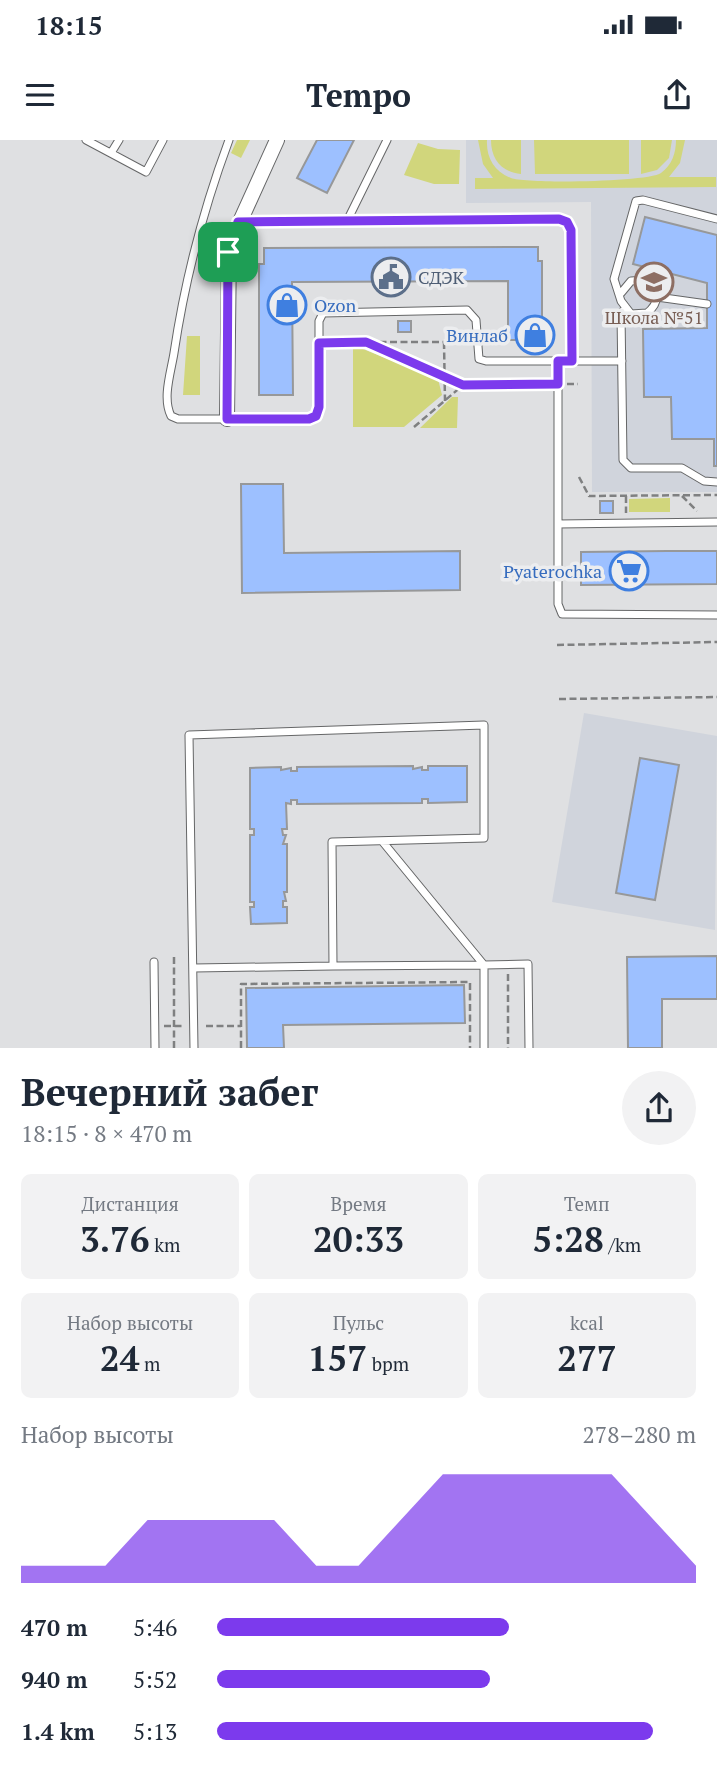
<!DOCTYPE html>
<html lang="ru">
<head>
<meta charset="utf-8">
<style>
  :root { --surface:#fff; --page:#f2f2f3; --text:#1f2937; --muted:#747a83; --accent:#7c3aed }
  body { margin:0; font-family:"PT Serif",serif; background:var(--page); color:var(--text); height:100vh; display:flex; flex-direction:column; font-size:26px; white-space:nowrap }
  * { box-sizing:border-box; margin:0 }
  p { font-size:23px; color:var(--muted) }
  .icon { flex:none; width:38px; height:38px; fill:none; stroke:currentColor; stroke-width:2; stroke-linecap:round; stroke-linejoin:round }
  .map { position:relative; height:908px; overflow:hidden }
  .details { display:flex; flex-direction:column; background:var(--surface); flex:1 }
  .details>* { flex:none }
  .pin { position:absolute; display:grid; place-items:center; width:60px; height:60px; color:#fff; margin:-30px; border-radius:14px; box-shadow:0 4px 10px #0006 }
  .round { display:grid; place-items:center; flex:none; width:74px; height:74px; border-radius:37px; background:var(--page) }
  .headline { display:flex; align-items:center; justify-content:space-between; height:119px; padding:0 21px }
  h1 { font-size:38px; font-weight:600; line-height:52px }
  .figures { display:grid; grid-template-columns:repeat(3,1fr); gap:10px; height:119px; padding:7px 21px }
  .figures div { display:grid; align-content:center; border-radius:10px; background:var(--page); text-align:center }
  .figures b { font-size:35px; font-weight:600 }
  .figures small { font-size:19px; font-weight:400 }
  .figures p { font-size:19px }
  .chart { height:196px; padding:14px 21px }
  .chart p { display:flex; justify-content:space-between }
  .chart svg { width:100%; height:126px; margin-top:7px; fill:var(--accent); opacity:.7 }
  ul { padding:0 21px; list-style:none; font-size:23px }
  li { display:grid; grid-template-columns:112px 84px 1fr; align-items:center; height:52px }
  li i { height:18px; border-radius:9px; background:var(--accent) }
  .status { display:flex; justify-content:space-between; align-items:center; height:49px; padding:0 35px; background:var(--surface); direction:ltr }
  .status svg { height:19px; fill:currentColor }
  header { display:flex; justify-content:space-between; align-items:center; height:91px; padding:0 21px; background:var(--surface); font-size:32px; font-weight:600 }
  .map>svg:first-child { display:block }
  .built { fill:#d0d4dc }
  .green { fill:#d1d67c }
  .building { fill:#9dc0ff; stroke:#979899; stroke-width:2 }
  .lines { fill:none; stroke-linecap:round; stroke-linejoin:round }
  .service-casing { stroke:#656667; stroke-width:9 }
  .minor-casing { stroke:#656667; stroke-width:16 }
  .path { stroke:#7f8081; stroke-width:2.5; stroke-dasharray:7 3.5; stroke-linecap:butt }
  .service { stroke:#fff; stroke-width:7 }
  .minor { stroke:#fff; stroke-width:14 }
  .route-casing { stroke:#fff; stroke-width:14 }
  .route { stroke:#7c3aed; stroke-width:9 }
  .labels { text-anchor:middle; dominant-baseline:central; stroke-width:7; stroke-linejoin:round; paint-order:stroke }
  .service-label { font-size:18px; fill:#4e5e75; stroke:#ecedef; text-anchor:start }
  .shop-label { font-size:18px; fill:#366cbe; stroke:#ecedef; text-anchor:end }
  .education-label { font-size:18px; fill:#785e54; stroke:#ecedef }
</style>
</head>
<body>
<div class="status"><b>18:15</b><svg viewBox="0 0 49 12"><path d="M0 12V9h3v3zM5 12V6h3v6zM10 12V3h3v9zM15 12V0h3v12zM26 1h20v11H26zM47 4h2v5h-2z"/></svg></div>
<header><svg class="icon" aria-label="menu" viewBox="0 0 24 24"><path d="M4 6h16M4 12h16M4 18h16"/></svg>Tempo<svg class="icon" aria-label="share" viewBox="0 0 24 24"><path d="M12 15V3M7 8l5-5 5 5M5 13v7h14v-7"/></svg></header>
<div class="map">
<svg width="717" height="908" viewBox="0 0 717 908">
  <rect width="100%" height="100%" fill="#dfe0e2"/>
  <path class="built" d="M 466,0 L 717,0 L 717,352 L 592,352 L 591,62 L 466,63 Z
    M 584,573 L 717,596 L 715,790 L 552,762 Z"/>
  <path class="green" d="M 237,0 L 250,0 L 241,18 L 231,13 Z
    M 478,0 L 487,0 C 486,17 494,32 511,38 C 526,44 649,42 661,33 C 672,25 676,13 676,0 L 685,0 L 680,23 L 669,37 L 716,37 L 716,47 L 475,49 L 475,38 L 493,38 L 483,24 Z
    M 491,0 L 521,0 L 521,34 C 502,32 491,20 491,0 Z
    M 534,0 L 629,0 L 629,34 L 535,34 Z
    M 641,0 L 672,0 L 669,18 L 657,30 L 641,34 Z
    M 418,3 L 438,9 L 460,10 L 459,44 L 434,44 L 404,35 Z
    M 187,196 L 200,196 L 200,255 L 183,255 Z
    M 353,205 L 438,239 L 442,255 L 404,287 L 353,287 Z
    M 452,257 L 458,257 L 457,288 L 420,288 Z
    M 670,358 L 670,372 L 629,372 L 629,359 Z"/>
  <path class="building" d="M 317,0 L 354,0 L 327,53 L 297,38 Z
    M 645,77 L 717,95 L 717,326 L 714,326 L 714,299 L 672,299 L 671,257 L 644,257 L 643,189 L 707,188 L 707,143 L 633,124 Z
    M 538,107 L 538,121 L 542,121 L 542,200 L 508,200 L 508,141 L 292,142 L 293,255 L 259,255 L 259,124 L 264,124 L 264,108 Z
    M 398,181 L 411,181 L 411,192 L 398,192 Z
    M 241,344 L 283,344 L 284,413 L 460,411 L 460,450 L 242,453 Z
    M 600,361 L 613,361 L 613,373 L 600,373 Z
    M 667,411 L 717,411 L 717,444 L 581,445 L 581,412 Z
    M 640,618 L 679,625 L 655,760 L 616,753 Z
    M 413,626 L 413,629 L 422,627 L 422,630 L 428,630 L 428,626 L 467,626 L 467,662 L 428,663 L 428,659 L 422,659 L 422,663 L 297,664 L 297,660 L 291,660 L 291,664 L 286,663 L 287,689 L 282,689 L 283,695 L 286,695 L 283,704 L 287,704 L 287,752 L 284,752 L 286,761 L 283,761 L 283,767 L 287,767 L 287,783 L 251,784 L 250,767 L 254,767 L 254,762 L 250,762 L 250,695 L 254,695 L 254,689 L 250,689 L 250,628 L 281,627 L 281,630 L 291,628 L 291,631 L 297,631 L 297,627 Z
    M 717,816 L 717,859 L 662,859 L 662,908 L 628,908 L 627,817 Z
    M 464,845 L 465,883 L 283,885 L 284,908 L 247,908 L 246,848 Z"/>
  <g class="lines">
    <defs>
      <path id="service" d="M 86,0 L 146,32 L 163,0
        M 229,0 C 203,70 185,139 174,213 C 171,232 162,258 171,276 L 178,279 L 309,279 L 316,276 L 319,267 L 319,181 L 323,173 L 467,170 L 476,180 L 479,219 L 486,221 L 558,221 L 558,464 L 562,474 L 717,475
        M 111,13 L 119,0
        M 347,81 L 387,0
        M 239,82 L 559,79 L 567,82 L 571,90 L 572,221 L 558,221
        M 621,153 L 631,141 L 647,140 C 659,151 660,163 647,173 L 631,174 L 621,161 L 614,139 L 636,61 L 643,60 L 717,79
        M 657,157 L 707,164
        M 625,169 L 621,173 L 623,320 L 631,328 L 682,328 L 704,341 L 717,342
        M 572,221 L 622,221
        M 558,384 L 717,382
        M 154,822 L 155,908
        M 194,828 L 333,826
        M 194,908 L 189,595 L 484,585 L 484,698 L 332,702 L 333,826 L 484,825 L 382,701
        M 484,908 L 484,825 L 528,824 L 529,908"/>
      <path id="minor" d="M 227,279 L 229,106 L 277,0"/>
    </defs>
    <use href="#service" class="service-casing"/>
    <use href="#minor" class="minor-casing"/>
    <path class="path" d="M 369,202 L 467,202
      M 444,202 L 445,261
      M 332,203 L 366,202 L 463,245
      M 567,244 L 578,244
      M 414,287 L 463,245 L 547,244
      M 579,337 L 589,356 L 717,355
      M 626,356 L 626,373
      M 682,356 L 697,371
      M 557,505 L 717,502
      M 559,559 L 717,557
      M 508,834 L 508,908
      M 164,886 L 182,886
      M 206,886 L 241,886
      M 174,908 L 174,815
      M 241,908 L 241,844 L 470,842 L 470,908"/>
    <use href="#service" class="service"/>
    <use href="#minor" class="minor"/>
  </g>
  <g class="lines">
    <defs>
      <path id="route" d="M 559,79 L 567,82 L 571,90 L 572,221 L 558,221 L 558,244 L 463,245 L 366,202 L 319,203 L 319,267 L 316,276 L 309,279 L 227,279 L 228,112 L 238,82 Z"/>
    </defs>
    <use href="#route" class="route-casing"/>
    <use href="#route" class="route"/>
  </g>
  <defs>
    <symbol id="civic-ring" viewBox="-11 -11 22 22"><circle r="9.5" fill="#ecedef" stroke="#5c6f8a" stroke-width="1.5"/><path d="M-.6-6.5H3V-4.5H.6V-3L4-1V1h2V6H-6V1h2V-1L-.6-3ZM-1.2 2.5V6h2.4V2.5Z" fill="#5c6f8a"/></symbol>
    <symbol id="school-ring" viewBox="-11 -11 22 22"><circle r="9.5" fill="#ecedef" stroke="#8d6e63" stroke-width="1.5"/><path d="M0-5L7-2L0 1L-7-2ZM-4 1L0 2.5L4 1V4Q0 6-4 4Z" fill="#8d6e63"/></symbol>
    <symbol id="shop-ring" viewBox="-11 -11 22 22"><circle r="9.5" fill="#ecedef" stroke="#3f7fe0" stroke-width="1.5"/><path d="M-5-2.5h2.3a2.7 3.5 0 0 1 5.4 0H5L5.5 6h-11ZM-1.5-2.5h3a1.5 2.3 0 0 0-3 0Z" fill="#3f7fe0"/></symbol>
    <symbol id="supermarket-ring" viewBox="-11 -11 22 22"><circle r="9.5" fill="#ecedef" stroke="#3f7fe0" stroke-width="1.5"/><path d="M-6-5.5h2.5l.6 2H6L4.5 2H-2.5L-4.4-4H-6ZM-1.5 3.2a1.3 1.3 0 1 0 .1 0ZM3 3.2a1.3 1.3 0 1 0 .1 0Z" fill="#3f7fe0"/></symbol>
  </defs>
  <g fill-rule="evenodd">
    <use href="#civic-ring" x="369" y="115" width="44" height="44"/>
    <use href="#school-ring" x="632" y="120" width="44" height="44"/>
    <use href="#shop-ring" x="265" y="143" width="44" height="44"/>
    <use href="#shop-ring" x="513" y="173" width="44" height="44"/>
    <use href="#supermarket-ring" x="607" y="409" width="44" height="44"/>
  </g>
  <g class="labels">
    <g class="service-label">
      <text x="418" y="137">СДЭК</text>
    </g>
    <g class="shop-label">
      <text x="314" y="165" text-anchor="start">Ozon</text>
      <text x="508" y="195">Винлаб</text>
      <text x="602" y="431">Pyaterochka</text>
    </g>
    <g class="education-label">
      <text x="654" y="177">Школа №51</text>
    </g>
  </g>
</svg>
<div class="pin" style="left:228px;top:112px;background:#1e9e55"><svg class="icon" aria-label="arrive" viewBox="0 0 24 24"><path d="M6 21V4h12l-3 4 3 4H6"/></svg></div>
</div>
<section class="details">
<div class="headline"><div><h1>Вечерний забег</h1><p>18:15 · 8 × 470 m</p></div><a class="round"><svg class="icon" aria-label="share" viewBox="0 0 24 24"><path d="M12 15V3M7 8l5-5 5 5M5 13v7h14v-7"/></svg></a></div>
<div class="figures">
<div><p>Дистанция</p><b>3.76<small> km</small></b></div>
<div><p>Время</p><b>20:33</b></div>
<div><p>Темп</p><b>5:28<small> /km</small></b></div>
</div>
<div class="figures">
<div><p>Набор высоты</p><b>24<small> m</small></b></div>
<div><p>Пульс</p><b>157<small> bpm</small></b></div>
<div><p>kcal</p><b>277</b></div>
</div>
<div class="chart"><p><span>Набор высоты</span>278–280 m</p>
<svg viewBox="0 0 160 44" preserveAspectRatio="none"><path d="M0 44V38L10 38L20 38L30 22L40 22L50 22L60 22L70 38L80 38L90 22L100 6L110 6L120 6L130 6L140 6L150 22L160 38V44z"/></svg>
</div>
<ul>
<li><b>470 m</b>5:46<i style="width:61%"></i></li>
<li><b>940 m</b>5:52<i style="width:57%"></i></li>
<li><b>1.4 km</b>5:13<i style="width:91%"></i></li>
</ul>
</section>
</body>
</html>
